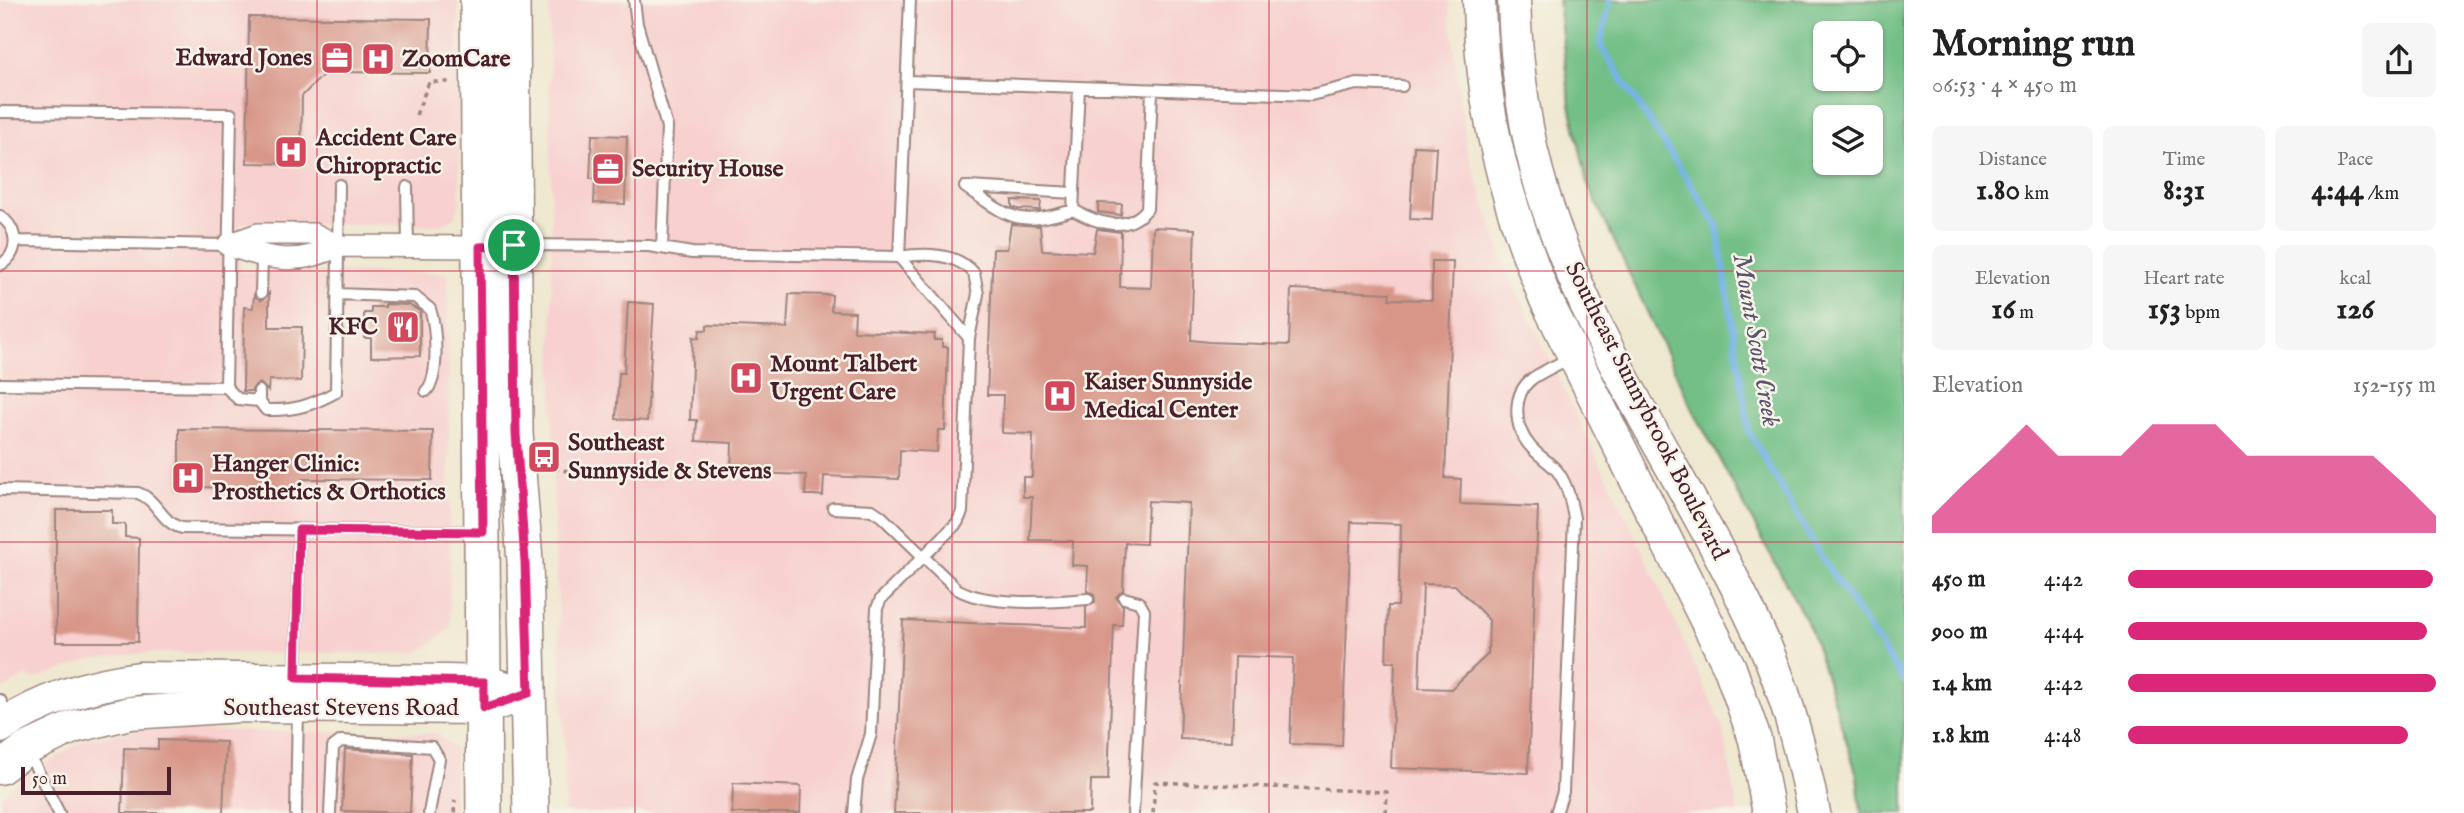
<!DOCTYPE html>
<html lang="en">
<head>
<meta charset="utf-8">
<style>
  :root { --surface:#fff; --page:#f6f6f6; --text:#222; --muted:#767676; --accent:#db2777 }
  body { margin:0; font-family:"IM FELL English",serif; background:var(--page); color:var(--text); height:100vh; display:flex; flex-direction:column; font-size:26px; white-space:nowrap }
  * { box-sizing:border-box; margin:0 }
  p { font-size:23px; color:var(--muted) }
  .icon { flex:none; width:38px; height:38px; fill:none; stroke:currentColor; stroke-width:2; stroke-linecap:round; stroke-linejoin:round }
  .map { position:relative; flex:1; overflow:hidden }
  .details { display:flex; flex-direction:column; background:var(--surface); width:560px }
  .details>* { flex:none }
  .tools { position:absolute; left:1813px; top:21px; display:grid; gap:14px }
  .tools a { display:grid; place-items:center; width:70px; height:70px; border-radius:10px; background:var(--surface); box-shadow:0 2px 5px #0004; font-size:35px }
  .scale { position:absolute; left:21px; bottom:18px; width:150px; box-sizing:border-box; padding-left:7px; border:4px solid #4a1f2b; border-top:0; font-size:19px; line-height:24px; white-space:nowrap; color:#4a1f2b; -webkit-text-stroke:5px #f7f3e8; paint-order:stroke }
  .pin { position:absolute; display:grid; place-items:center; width:60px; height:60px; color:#fff; margin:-30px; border:4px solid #fff; border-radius:50%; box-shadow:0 2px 7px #0007 }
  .round { display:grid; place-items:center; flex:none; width:74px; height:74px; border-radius:10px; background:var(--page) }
  .summary { display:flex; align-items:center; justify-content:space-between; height:119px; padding:0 28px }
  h1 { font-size:38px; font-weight:700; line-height:52px }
  .metrics { display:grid; grid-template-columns:repeat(3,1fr); gap:10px; height:119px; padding:7px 28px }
  .metrics div { display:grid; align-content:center; border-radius:10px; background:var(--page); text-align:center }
  .metrics b { font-size:30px; font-weight:700 }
  .metrics small { font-size:19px; font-weight:400 }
  .metrics p { font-size:19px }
  .chart { height:196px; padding:14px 28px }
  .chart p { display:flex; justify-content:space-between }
  .chart svg { width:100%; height:126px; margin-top:7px; fill:var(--accent); opacity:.7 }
  ul { padding:0 28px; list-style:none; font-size:23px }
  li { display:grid; grid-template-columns:112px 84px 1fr; align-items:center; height:52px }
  li i { height:18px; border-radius:9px; background:var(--accent) }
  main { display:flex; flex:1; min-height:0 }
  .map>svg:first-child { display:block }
  .built { fill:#f7d0cf }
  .forest { fill:#73bf87; stroke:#5e6f59; stroke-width:2; fill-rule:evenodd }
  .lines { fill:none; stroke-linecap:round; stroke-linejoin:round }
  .stream { stroke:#76b3e9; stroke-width:6 }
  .building { fill:#d89689; fill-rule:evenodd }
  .service-casing { stroke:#9c847e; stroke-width:14 }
  .minor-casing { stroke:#9c847e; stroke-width:24 }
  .secondary-casing { stroke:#9c847e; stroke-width:35 }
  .primary-casing { stroke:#9c847e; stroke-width:38 }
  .path { stroke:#9c847e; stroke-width:3.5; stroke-dasharray:5 5; stroke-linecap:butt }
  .service { stroke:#fff; stroke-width:10 }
  .minor { stroke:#fff; stroke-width:21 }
  .secondary { stroke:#fff; stroke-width:32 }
  .primary { stroke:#fff; stroke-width:35 }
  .route-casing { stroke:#fff; stroke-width:14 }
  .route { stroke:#db2777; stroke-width:9 }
  .grid { fill:none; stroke:#d1495b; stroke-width:2; stroke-opacity:0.55 }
  .labels { text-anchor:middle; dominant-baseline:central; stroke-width:5; stroke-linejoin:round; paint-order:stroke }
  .poi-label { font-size:24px; font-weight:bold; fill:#4a1f2b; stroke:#f7f3e8; text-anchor:start }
  .street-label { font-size:24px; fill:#4a1f2b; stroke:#f7f3e8 }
  .water-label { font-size:26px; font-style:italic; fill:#59536e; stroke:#f7f3e8 }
</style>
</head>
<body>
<main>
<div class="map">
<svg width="1904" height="813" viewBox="0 0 1904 813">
  <rect width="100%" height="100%" fill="#f7f3e8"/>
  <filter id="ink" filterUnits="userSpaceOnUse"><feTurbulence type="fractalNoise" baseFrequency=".0143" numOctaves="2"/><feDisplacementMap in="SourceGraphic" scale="14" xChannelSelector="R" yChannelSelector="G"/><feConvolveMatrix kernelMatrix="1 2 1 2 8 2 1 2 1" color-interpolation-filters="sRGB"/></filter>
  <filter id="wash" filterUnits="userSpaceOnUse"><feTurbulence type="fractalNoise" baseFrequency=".00686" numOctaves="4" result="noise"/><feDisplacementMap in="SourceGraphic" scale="28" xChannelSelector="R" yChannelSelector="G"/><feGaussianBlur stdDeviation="1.57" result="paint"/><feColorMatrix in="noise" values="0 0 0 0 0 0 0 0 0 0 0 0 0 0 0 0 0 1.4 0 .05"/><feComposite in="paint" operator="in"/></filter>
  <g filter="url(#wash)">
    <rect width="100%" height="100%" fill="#efe8d0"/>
    <path class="built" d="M 0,0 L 458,0 L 460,204 L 454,217 L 445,224 L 434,225 L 240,223 L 240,271 L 448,273 L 450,629 L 418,653 L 143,653 L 89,660 L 33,680 L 26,675 L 0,692 Z
      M 549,0 L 1448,0 L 1466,146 L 1507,272 L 1646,558 L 1723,728 L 1738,813 L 565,813 L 565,746 L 554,520 Z
      M 139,730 L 436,733 L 455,749 L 454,813 L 0,813 L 0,798 L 15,783 L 86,739 Z"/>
    <path class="forest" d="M 1558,0 L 1904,0 L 1904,813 L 1861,813 L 1857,775 L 1811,630 L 1693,410 L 1588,185 L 1570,105 ZM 1825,33 L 1871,33 L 1871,79 L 1825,79 ZM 1825,117 L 1871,117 L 1871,163 L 1825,163 Z"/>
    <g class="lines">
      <path class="stream" d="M 1610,0 L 1600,45 L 1717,225 L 1749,432 L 1822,558 L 1904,681"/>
    </g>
    <g id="blocks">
      <path class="building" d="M 249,17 L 431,19 L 430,73 L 326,72 L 302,96 L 301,164 L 247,163 Z
        M 592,135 L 627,136 L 625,204 L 594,203 L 595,179 L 590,179 Z
        M 1414,146 L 1436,147 L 1432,220 L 1410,219 Z
        M 1012,200 L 1041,201 L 1040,210 L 1018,209 L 1012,207 Z
        M 1098,203 L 1122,204 L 1121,215 L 1098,212 Z
        M 1011,224 L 1040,226 L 1042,250 L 1093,252 L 1097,229 L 1121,232 L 1120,287 L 1151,288 L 1153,227 L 1195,229 L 1191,340 L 1209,342 L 1289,345 L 1291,289 L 1390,293 L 1389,299 L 1432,300 L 1432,261 L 1453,261 L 1445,478 L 1461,479 L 1460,504 L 1538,507 L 1528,773 L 1391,768 L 1395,662 L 1386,662 L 1388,606 L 1398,606 L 1401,524 L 1351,522 L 1342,746 L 1290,744 L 1293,658 L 1235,656 L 1232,741 L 1180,739 L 1189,503 L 1148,501 L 1146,544 L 1125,543 L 1123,590 L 1116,597 L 1123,606 L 1122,625 L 1114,625 L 1108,780 L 1091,780 L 1090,813 L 894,813 L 903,620 L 1086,628 L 1086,607 L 1095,602 L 1094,594 L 1087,591 L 1088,566 L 1072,565 L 1073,541 L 1030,540 L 1032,497 L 1023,497 L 1023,477 L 1032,477 L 1033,434 L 1002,433 L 1003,395 L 987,395 L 993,249 L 1007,249 ZM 1423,584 L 1455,585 L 1489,620 L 1488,654 L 1451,689 L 1419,688 Z
        M 269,293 L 269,327 L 302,327 L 301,381 L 269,380 L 268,391 L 260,383 L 255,385 L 251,391 L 243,391 L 244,307 L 253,308 L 254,295 L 261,301 Z
        M 789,294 L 832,295 L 831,311 L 855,312 L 854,331 L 935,334 L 934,340 L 942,340 L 942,347 L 948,347 L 945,430 L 938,430 L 937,452 L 900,450 L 899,479 L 824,476 L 823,496 L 814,495 L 805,495 L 806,475 L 731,472 L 732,443 L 696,441 L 697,420 L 690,420 L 693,337 L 699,338 L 700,330 L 707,330 L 707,325 L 787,328 Z
        M 628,302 L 654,304 L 647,421 L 616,419 L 619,373 L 624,373 Z
        M 385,304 L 409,305 L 420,311 L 420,356 L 371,357 L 371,338 L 364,338 L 364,313 L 371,313 L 371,307 L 385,307 Z
        M 179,429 L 433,431 L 432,480 L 303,479 L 303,488 L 179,487 Z
        M 56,510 L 112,510 L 112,524 L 125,524 L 125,537 L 139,538 L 138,642 L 56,642 Z
        M 158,740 L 226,742 L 223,813 L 122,813 L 124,748 L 158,749 Z
        M 345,749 L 413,754 L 410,813 L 342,811 Z
        M 733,783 L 801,786 L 800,813 L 732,813 Z"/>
    </g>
  </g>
  <g filter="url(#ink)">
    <use href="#blocks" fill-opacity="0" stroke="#9c847e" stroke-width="2"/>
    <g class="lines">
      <defs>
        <path id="service" d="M 634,0 L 637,24 L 667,127 L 662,248
          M 910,0 L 899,257 L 969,338
          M 907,81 L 1311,95 L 1357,84 L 1402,86
          M 0,112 L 231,114 L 226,387
          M 407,187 L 408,248
          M 965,187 C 1012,219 1017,227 1073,210 C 1097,223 1126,234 1147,209 L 1152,91
          M 968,187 L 1074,193
          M 1073,210 L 1079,88
          M 0,216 C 18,228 21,253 0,265
          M 15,241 L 228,245
          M 517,245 L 649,246 L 692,253 L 899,257 C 924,253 956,253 974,273 L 978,294 L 969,338 L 962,512 L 957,523 L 881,599 L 877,608 L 871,734 L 857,780 L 854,813
          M 261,293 L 262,257
          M 337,294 L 415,297 L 430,309 C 436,326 440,378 426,391
          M 0,384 L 226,387 L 238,399 L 259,401
          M 259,391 L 259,401 L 266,410 C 295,411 312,405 336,392 L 339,185
          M 0,490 L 138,493 C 158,500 161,523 182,528 L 476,532
          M 833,508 L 872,510 L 881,516 L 957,589 C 988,607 1053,602 1088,599
          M 1124,598 L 1139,602 L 1144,611 L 1133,813
          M 296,677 L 299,530
          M 0,700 L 10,718
          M 27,750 L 59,813
          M 296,813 L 298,709
          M 330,813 L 333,747 L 341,741 L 432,747 L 439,759 L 429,813
          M 1556,813 L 1563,792 L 1574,518 C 1571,502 1568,486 1558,472 C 1550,462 1538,456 1530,446 C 1514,427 1511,394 1533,378 C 1545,370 1559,364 1572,357"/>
        <path id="minor" d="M 228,245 L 258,234 L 314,234 L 338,246 L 480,247
          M 228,245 C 269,260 299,266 338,246"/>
        <path id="secondary" d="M 1479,0 C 1481,109 1505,200 1546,300 L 1730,668 L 1755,740 L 1769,813
          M 1514,0 C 1516,66 1524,131 1543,193 C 1593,358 1701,498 1769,655 C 1790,706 1803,759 1814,813
          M 0,727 C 43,699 90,684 141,678 L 448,681 L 484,682 L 507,688
          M 0,768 L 26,749 L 73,727 L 130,713 L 241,706 L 484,708 L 529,693"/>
        <path id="primary" d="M 478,0 L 484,813
          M 512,0 L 515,433 L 525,561 L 531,813"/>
      </defs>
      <use href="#service" class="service-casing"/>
      <use href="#minor" class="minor-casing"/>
      <use href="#secondary" class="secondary-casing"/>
      <use href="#primary" class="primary-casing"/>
      <path class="path" d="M 416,115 L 429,82 L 452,82
        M 544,466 L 572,472 L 612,470
        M 454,813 L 455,800
        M 1153,813 L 1155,782 L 1387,792 L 1386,813"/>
      <use href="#service" class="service"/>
      <use href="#minor" class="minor"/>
      <use href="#secondary" class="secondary"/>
      <use href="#primary" class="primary"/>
    </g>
  </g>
  <g class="lines" filter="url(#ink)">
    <defs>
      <path id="route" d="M 514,245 L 516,433 L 525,561 L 529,693 L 484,708 L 484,682 L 296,678 L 299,530 L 483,532 L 480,247 Z"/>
    </defs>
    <use href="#route" class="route-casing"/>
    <use href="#route" class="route"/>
  </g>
  <path class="grid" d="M 317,0 L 317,813M 635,0 L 635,813M 952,0 L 952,813M 1269,0 L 1269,813M 1587,0 L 1587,813M 0,271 L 1904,271M 0,542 L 1904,542"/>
  <defs>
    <symbol id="office-square" viewBox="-11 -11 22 22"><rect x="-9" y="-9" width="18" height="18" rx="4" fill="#d1495b" stroke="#f7f3e8"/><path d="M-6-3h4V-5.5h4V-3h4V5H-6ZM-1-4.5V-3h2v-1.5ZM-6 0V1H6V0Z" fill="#fff"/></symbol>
    <symbol id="hospital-square" viewBox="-11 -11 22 22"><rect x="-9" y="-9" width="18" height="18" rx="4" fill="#d1495b" stroke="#f7f3e8"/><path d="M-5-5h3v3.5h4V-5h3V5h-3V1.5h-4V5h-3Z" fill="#fff"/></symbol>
    <symbol id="restaurant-square" viewBox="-11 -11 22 22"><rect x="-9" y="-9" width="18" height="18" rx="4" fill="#d1495b" stroke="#f7f3e8"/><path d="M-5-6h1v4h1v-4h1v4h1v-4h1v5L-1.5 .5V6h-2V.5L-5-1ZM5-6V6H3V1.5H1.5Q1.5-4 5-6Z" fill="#fff"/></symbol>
    <symbol id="bus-square" viewBox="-11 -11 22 22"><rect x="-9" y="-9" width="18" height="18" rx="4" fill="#d1495b" stroke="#f7f3e8"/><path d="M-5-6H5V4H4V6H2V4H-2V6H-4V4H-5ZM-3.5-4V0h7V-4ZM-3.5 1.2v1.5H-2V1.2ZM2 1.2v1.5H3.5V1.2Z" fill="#fff"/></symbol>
  </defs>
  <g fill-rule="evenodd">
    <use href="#office-square" x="318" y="39" width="38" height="38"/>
    <use href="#hospital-square" x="359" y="40" width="38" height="38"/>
    <use href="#hospital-square" x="272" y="133" width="38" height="38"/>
    <use href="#office-square" x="589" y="150" width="38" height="38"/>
    <use href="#restaurant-square" x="384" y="308" width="38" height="38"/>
    <use href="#hospital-square" x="727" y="359" width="38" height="38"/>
    <use href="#hospital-square" x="1041" y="377" width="38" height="38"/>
    <use href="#bus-square" x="525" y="438" width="38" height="38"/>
    <use href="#hospital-square" x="169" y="459" width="38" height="38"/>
  </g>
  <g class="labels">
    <g class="poi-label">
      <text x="312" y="58" text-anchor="end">Edward Jones</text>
      <text x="402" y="59">ZoomCare</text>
      <text x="316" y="138">Accident Care<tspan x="316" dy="28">Chiropractic</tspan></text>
      <text x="632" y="169">Security House</text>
      <text x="378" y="327" text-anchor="end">KFC</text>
      <text x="770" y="364">Mount Talbert<tspan x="770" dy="28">Urgent Care</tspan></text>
      <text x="1084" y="382">Kaiser Sunnyside<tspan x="1084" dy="28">Medical Center</tspan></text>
      <text x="568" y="443">Southeast<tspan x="568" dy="28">Sunnyside &amp; Stevens</tspan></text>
      <text x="212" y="464">Hanger Clinic:<tspan x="212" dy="28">Prosthetics &amp; Orthotics</tspan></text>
    </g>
    <g class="street-label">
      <text transform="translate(1646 411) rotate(63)">Southeast Sunnybrook Boulevard</text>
      <text x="341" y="708">Southeast Stevens Road</text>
    </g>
    <g class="water-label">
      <text transform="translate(1756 340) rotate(80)">Mount Scott Creek</text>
    </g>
  </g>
</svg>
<div class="tools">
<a><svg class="icon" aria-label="locate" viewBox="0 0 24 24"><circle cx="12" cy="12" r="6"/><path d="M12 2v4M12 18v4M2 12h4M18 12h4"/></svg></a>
<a><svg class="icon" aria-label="layers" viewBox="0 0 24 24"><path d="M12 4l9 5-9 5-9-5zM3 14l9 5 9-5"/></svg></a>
</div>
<div class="scale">50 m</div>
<div class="pin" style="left:514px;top:245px;background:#1e9e55"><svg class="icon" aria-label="arrive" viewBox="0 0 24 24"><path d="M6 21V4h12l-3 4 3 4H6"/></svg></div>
</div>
<section class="details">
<div class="summary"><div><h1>Morning run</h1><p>06:53 · 4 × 450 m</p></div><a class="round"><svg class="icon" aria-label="share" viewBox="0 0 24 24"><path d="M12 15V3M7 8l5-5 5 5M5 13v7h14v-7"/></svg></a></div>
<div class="metrics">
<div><p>Distance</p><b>1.80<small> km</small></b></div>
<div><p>Time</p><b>8:31</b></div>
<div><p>Pace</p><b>4:44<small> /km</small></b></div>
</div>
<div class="metrics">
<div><p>Elevation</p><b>16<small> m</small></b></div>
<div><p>Heart rate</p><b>153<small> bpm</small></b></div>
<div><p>kcal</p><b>126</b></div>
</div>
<div class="chart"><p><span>Elevation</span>152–155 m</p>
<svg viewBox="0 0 160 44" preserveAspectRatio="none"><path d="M0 44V38L10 27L20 17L30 6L40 17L50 17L60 17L70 6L80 6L90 6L100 17L110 17L120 17L130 17L140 17L150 27L160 38V44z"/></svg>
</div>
<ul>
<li><b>450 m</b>4:42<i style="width:99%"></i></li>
<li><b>900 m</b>4:44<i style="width:97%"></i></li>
<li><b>1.4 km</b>4:42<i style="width:100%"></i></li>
<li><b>1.8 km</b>4:48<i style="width:91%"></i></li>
</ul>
</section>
</main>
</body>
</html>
